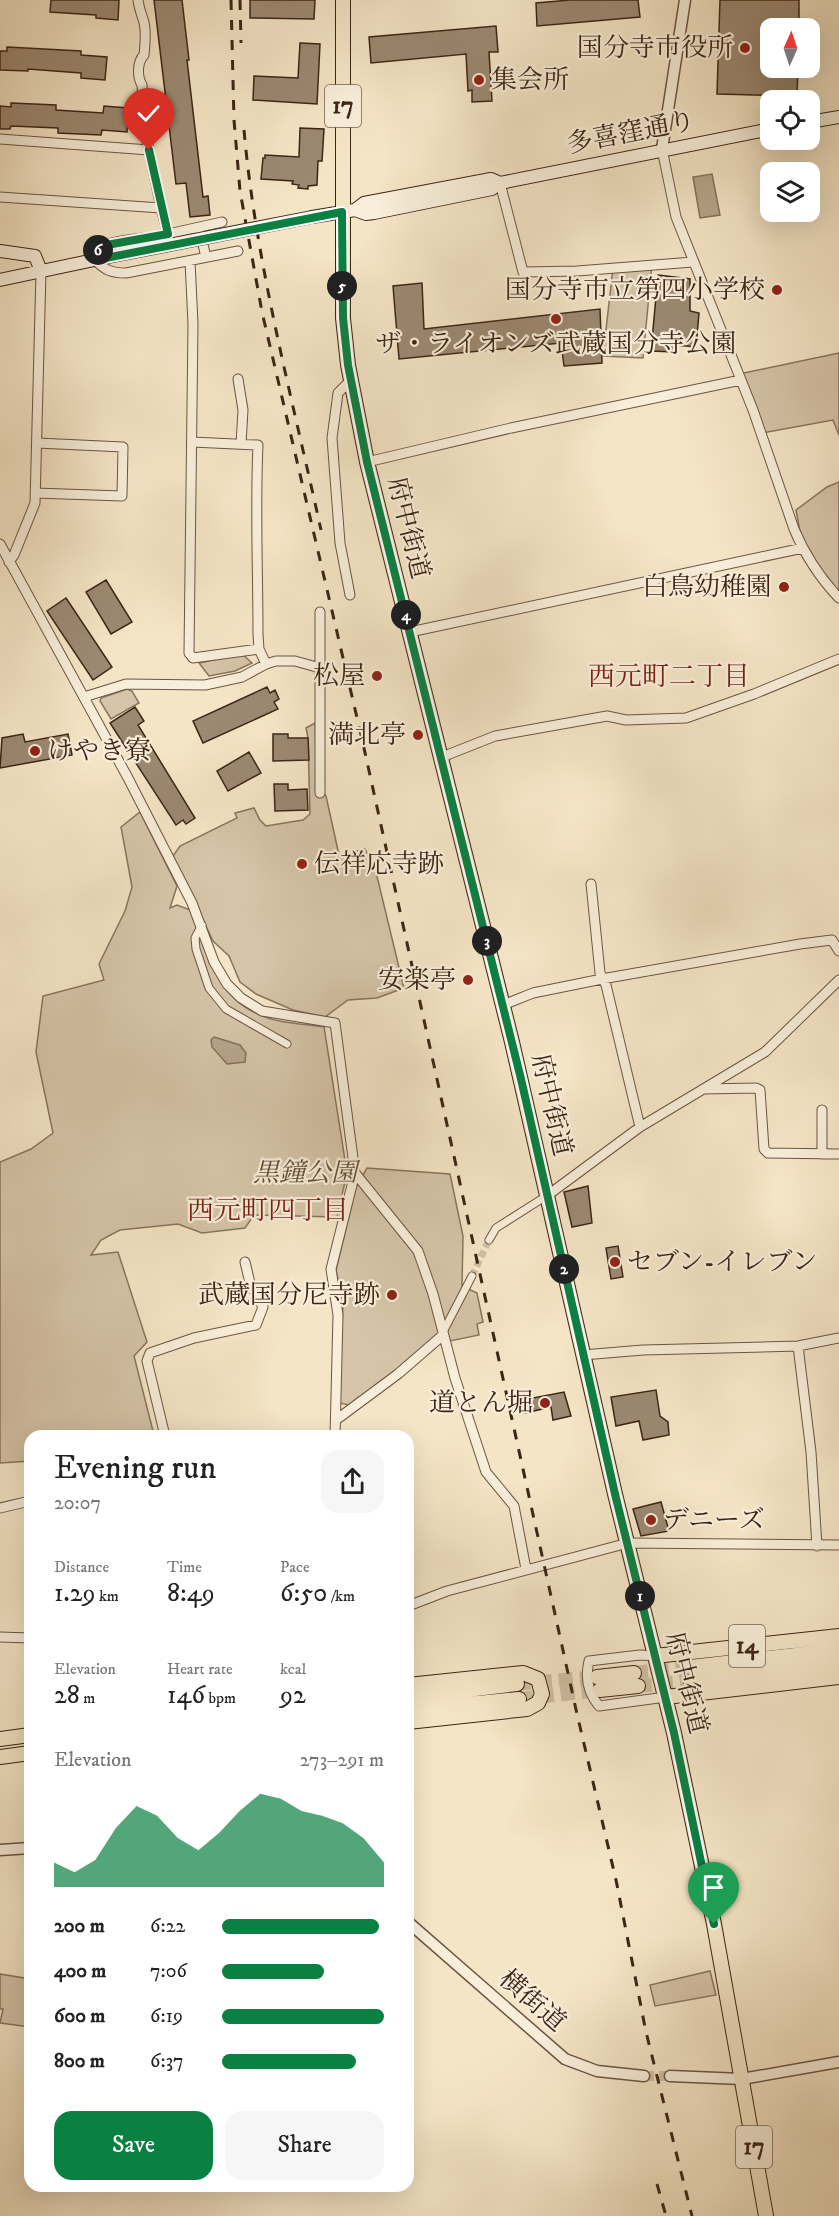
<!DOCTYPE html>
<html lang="en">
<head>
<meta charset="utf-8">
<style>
  :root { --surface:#fff; --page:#f6f6f6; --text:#222; --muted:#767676; --accent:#0b8043 }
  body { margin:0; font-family:"IM FELL DW Pica","Noto Serif JP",serif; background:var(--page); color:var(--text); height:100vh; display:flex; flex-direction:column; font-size:22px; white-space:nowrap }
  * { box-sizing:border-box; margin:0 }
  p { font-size:20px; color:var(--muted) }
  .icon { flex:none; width:33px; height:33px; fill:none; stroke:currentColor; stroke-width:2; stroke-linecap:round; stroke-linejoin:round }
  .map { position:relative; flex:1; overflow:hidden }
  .sheet { position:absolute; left:24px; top:1430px; width:390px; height:762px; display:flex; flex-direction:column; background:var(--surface); border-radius:18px; box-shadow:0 6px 24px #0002 }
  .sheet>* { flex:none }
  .needle { width:39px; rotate:3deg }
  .tools { position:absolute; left:760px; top:18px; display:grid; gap:12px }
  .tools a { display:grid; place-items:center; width:60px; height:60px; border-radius:12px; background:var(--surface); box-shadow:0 6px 24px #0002; font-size:30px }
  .pin { position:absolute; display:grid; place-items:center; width:51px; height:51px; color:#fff; margin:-62px -26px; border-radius:50% 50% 50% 0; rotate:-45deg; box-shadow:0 0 6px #0007 }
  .pin .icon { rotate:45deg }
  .km { position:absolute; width:30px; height:30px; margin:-15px; border-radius:50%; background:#222; color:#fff; font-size:16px; line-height:30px; text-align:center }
  .round { display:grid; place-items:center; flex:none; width:63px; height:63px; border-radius:18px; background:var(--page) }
  .headline { display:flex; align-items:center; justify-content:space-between; height:102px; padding:0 30px }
  h1 { font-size:33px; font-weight:600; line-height:45px }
  .metrics { display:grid; grid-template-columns:repeat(3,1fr); gap:9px; height:102px; padding:6px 30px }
  .metrics div { display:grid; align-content:center }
  .metrics b { font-size:26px; font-weight:600 }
  .metrics small { font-size:16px; font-weight:400 }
  .metrics p { font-size:16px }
  .chart { height:168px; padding:12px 30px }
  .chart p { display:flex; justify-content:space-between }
  .chart svg { width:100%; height:108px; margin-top:6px; fill:var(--accent); opacity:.7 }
  .primary-button { display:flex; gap:12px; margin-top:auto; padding:12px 30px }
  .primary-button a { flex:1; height:69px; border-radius:18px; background:var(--accent); color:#fff; font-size:24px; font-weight:600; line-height:69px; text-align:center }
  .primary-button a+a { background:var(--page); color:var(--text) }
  ul { padding:0 30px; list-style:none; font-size:20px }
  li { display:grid; grid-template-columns:96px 72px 1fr; align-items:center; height:45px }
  li i { height:15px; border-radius:8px; background:var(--accent) }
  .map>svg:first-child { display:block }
  .green { fill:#d5c4a8; stroke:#89745f; stroke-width:1.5 }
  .water { fill:#b6a48a; stroke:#86715c; stroke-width:1.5 }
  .building { fill:#9c8972; stroke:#3d2516; stroke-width:1.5 }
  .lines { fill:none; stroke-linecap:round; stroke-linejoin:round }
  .pedestrian-tunnel { stroke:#cfbfa3; stroke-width:7; stroke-dasharray:7 3.5; stroke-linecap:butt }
  .tertiary-tunnel { stroke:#cfbfa3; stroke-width:10; stroke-dasharray:10 5; stroke-linecap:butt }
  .primary-tunnel { stroke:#cfbfa3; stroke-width:14; stroke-dasharray:14 7; stroke-linecap:butt }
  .pedestrian-casing { stroke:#6b5542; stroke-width:9 }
  .minor-casing { stroke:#6b5542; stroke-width:11 }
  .tertiary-casing { stroke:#6b5542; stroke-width:13 }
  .secondary-casing { stroke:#3d2516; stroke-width:14 }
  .primary-casing { stroke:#3d2516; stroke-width:16 }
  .pedestrian { stroke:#f8eeda; stroke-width:7 }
  .minor { stroke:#f8eeda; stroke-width:9 }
  .tertiary { stroke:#f8eeda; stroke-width:10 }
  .secondary { stroke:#f8eeda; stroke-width:12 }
  .primary { stroke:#f4e5c6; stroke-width:14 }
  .rail { stroke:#3d2516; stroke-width:3; stroke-dasharray:10 10; stroke-linecap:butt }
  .secondary-bridge-casing { stroke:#3d2516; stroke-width:14; stroke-linecap:butt }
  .secondary-bridge { stroke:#f8eeda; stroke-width:12 }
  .route-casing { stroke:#fff; stroke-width:12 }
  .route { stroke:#0b8043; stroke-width:8 }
  .poi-dot { fill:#8f2418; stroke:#f8eeda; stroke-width:2 }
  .labels { text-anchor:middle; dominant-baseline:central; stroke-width:4.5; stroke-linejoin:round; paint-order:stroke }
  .shield { fill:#f8eeda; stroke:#756151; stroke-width:1.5 }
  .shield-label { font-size:24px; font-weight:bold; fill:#3d2516 }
  .poi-label { font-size:26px; fill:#3d2516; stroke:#f8eeda; text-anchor:end }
  .street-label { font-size:26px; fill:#3d2516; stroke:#f8eeda }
  .park-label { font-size:26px; font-style:italic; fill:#634d3a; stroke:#f8eeda }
  .neighbourhood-label { font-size:27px; fill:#7a1f14; stroke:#f8eeda }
</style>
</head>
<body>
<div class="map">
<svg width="839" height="2216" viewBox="0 0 839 2216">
  <rect width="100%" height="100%" fill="#f4e5c6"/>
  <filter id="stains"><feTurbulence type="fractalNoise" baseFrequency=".00333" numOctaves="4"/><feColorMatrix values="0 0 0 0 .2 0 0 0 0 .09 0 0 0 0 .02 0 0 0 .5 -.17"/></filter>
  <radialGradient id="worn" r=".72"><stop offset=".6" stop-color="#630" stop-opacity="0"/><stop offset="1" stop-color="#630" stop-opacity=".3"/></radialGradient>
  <path class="green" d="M 652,264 L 643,358 L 603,356 L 613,268 Z
    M 839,353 L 839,435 L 833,420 L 762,433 L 739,374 Z
    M 839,482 L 839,598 L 803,548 L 796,510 L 827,487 Z
    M 242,654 L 252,663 L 235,671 L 209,676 L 199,663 Z
    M 127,689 L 132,691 L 139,703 L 111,719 L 100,701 L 101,698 Z
    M 315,723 L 318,784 L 326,796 L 339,855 L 365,849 L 375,868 L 404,988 L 377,998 L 348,1000 L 325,1017 L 293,1010 L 256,994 L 240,982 L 229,956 L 213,941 L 173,856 L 180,846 L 237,818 L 235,813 L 254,808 L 260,820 L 266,826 L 303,820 L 310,814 L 308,738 L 306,728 Z
    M 140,812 L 177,886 L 170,908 L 177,905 L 193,911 C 206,952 216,997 260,1015 C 277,1023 305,1024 324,1027 L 347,1173 L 337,1217 L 254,1215 L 245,1228 L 202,1233 L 178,1224 L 120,1230 L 101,1240 L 91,1255 L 118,1252 L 147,1342 L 134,1356 L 154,1435 L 30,1436 L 30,1461 L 0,1463 L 0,1162 L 31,1149 L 53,1133 L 36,1052 L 43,996 L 104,980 L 99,964 L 125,911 L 132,887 L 121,827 Z
    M 367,1168 L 450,1174 L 463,1236 L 462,1286 L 477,1293 L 483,1322 L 477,1324 L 479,1335 L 450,1341 L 445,1329 L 395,1372 L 349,1405 L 339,1403 L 343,1303 L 336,1270 L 356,1187 Z
    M 710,1971 L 716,1995 L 655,2006 L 650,1985 Z
    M 0,1974 L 30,1979 L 30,2027 L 0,2023 L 3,2009 L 0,2009 Z"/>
  <path class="water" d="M 712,174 L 720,215 L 700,218 L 693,177 Z
    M 214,1037 L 240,1045 L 246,1053 L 245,1062 L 227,1064 L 212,1047 L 211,1040 Z"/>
  <path class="building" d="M 51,0 L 119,0 L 118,20 L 96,18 L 96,15 L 50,12 Z
    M 154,0 L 182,0 L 189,60 L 187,60 L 203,197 L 208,196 L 210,215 L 190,217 L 186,183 L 176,184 Z
    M 250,0 L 315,0 L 314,19 L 250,18 Z
    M 570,0 L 638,0 L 640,17 L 537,26 L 536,3 Z
    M 720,0 L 799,0 L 799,28 L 771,28 L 771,68 L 798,68 L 797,96 L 717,94 Z
    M 496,26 L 498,52 L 489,52 L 492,101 L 472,102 L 472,90 L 468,91 L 466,54 L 371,63 L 369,37 Z
    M 300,43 L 320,44 L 317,104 L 253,100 L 254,76 L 298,78 Z
    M 7,47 L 81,51 L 81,55 L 107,57 L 105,80 L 81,78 L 81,73 L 28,69 L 28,71 L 0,70 L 0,51 L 7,51 Z
    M 11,103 L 56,105 L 56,110 L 103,113 L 104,106 L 128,108 L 127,132 L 102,130 L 101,135 L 58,133 L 58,128 L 11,126 L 10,129 L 0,129 L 0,106 L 11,107 Z
    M 300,128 L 324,129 L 322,161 L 318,161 L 317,185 L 308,186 L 308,189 L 298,188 L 299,185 L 292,184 L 293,181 L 261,179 L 263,158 L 265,158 L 265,155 L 299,157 Z
    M 658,275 L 690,279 L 690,311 L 699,313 L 696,347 L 676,345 L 675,352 L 651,351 Z
    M 422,283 L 424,329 L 600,309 L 602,363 L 564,366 L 561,343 L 399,359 L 393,286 Z
    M 106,580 L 132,622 L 111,634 L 86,592 Z
    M 66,598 L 112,667 L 93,680 L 47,611 Z
    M 267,687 L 270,693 L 275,690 L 279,699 L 274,702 L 278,709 L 203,743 L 193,721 Z
    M 135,707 L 144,721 L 138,725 L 195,818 L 186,824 L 183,820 L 176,825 L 110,723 Z
    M 23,734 L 25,742 L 68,734 L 72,755 L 0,768 L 2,738 Z
    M 273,734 L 288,734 L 288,738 L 308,738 L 309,760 L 273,761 Z
    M 249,752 L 261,773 L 228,791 L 217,771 Z
    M 274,784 L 288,784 L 288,790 L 307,789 L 308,810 L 275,811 Z
    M 588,1186 L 592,1223 L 572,1227 L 564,1192 Z
    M 618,1246 L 623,1277 L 611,1279 L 606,1248 Z
    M 656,1390 L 660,1416 L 668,1422 L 669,1435 L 643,1440 L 639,1421 L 616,1426 L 611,1397 Z
    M 564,1392 L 571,1416 L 553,1420 L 551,1407 L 525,1413 L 522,1400 Z
    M 661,1502 L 669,1531 L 641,1536 L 633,1509 Z"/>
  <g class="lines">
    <path class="pedestrian-tunnel" d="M 472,1276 L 489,1240"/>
    <path class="tertiary-tunnel" d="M 644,2076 L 670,2076"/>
    <path class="primary-tunnel" d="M 634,1673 L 690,1667
      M 517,1684 L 597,1677
      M 638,1686 L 691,1681
      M 519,1699 L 600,1690"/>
    <defs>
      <path id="pedestrian" d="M 202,925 L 195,938 L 196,949 L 209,988 L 226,1009 L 287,1044
        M 489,1240 L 496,1228 L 548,1195
        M 443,1332 L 472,1276"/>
      <path id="minor" d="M 138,0 C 139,8 141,13 143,19 C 147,30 145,45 144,55 C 137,62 137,77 142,85 L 144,128 L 149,150
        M 0,139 L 149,150 L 161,208
        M 662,149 L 676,217 L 753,410 L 794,529 C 805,555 820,578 839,598
        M 500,183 L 523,272 L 577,271 L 693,262
        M 0,197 L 161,208 L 168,234 C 153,238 110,240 101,247 C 96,250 96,255 95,260 C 105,270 111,273 126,273 L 238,251
        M 200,232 L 206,257
        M 168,234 L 222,222
        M 190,261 L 193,324 L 189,653 L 193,658 L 259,649
        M 238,379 L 243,410 L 241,444
        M 192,442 L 258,445 C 255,508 258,571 258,634 L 259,649 L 266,664
        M 367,462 L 511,428 L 741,380
        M 35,493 L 122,496 L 123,447 L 37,443
        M 0,544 L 128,778 L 192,903 L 214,962 L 227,984 L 241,998 L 262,1011 L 335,1023 L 355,1173 L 331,1269 L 338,1315 L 335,1436
        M 9,562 L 14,555 L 35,503 L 41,271
        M 350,595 L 340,543 L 332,438 L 338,393 L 351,380
        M 410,632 L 803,548
        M 84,697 L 126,684 L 205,685 L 242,677 L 266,664 L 276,661 L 295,661 L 320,668
        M 442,757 L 495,736 L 607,716 L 626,720 L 686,718 L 754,694 L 839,659
        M 320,793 L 320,612
        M 591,884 L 600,973 L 606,985 L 640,1127
        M 503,1005 L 533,993 L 602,979 L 800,944 L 832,940 L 839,951
        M 704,1089 L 756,1088 L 760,1090 L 764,1149 L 768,1153 L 839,1154
        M 822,1110 L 822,1154
        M 355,1173 L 418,1251 L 433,1294 L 455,1378 L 486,1472 L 514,1506 L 526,1569
        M 548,1195 L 640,1127 L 765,1052 L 839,980
        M 798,1346 L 811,1452 L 817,1546
        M 583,1355 L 643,1350 L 798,1346 L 839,1338
        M 336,1420 L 398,1374 L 443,1335
        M 165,1436 L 147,1361 L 150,1353 L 194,1338 L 256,1325 L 263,1307 L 250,1283 L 245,1262
        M 0,1508 L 30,1501
        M 408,1606 L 447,1591 L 628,1543 L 839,1545
        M 0,1637 L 30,1638
        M 655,1656 L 640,1655 L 589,1661 C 585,1678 588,1693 599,1706 L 666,1697"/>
      <path id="tertiary" d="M 662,149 L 685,0
        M 0,1850 L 30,1848
        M 408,1922 L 565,2059 L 597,2071 L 644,2076
        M 670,2076 L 742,2079 L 839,2062"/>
      <path id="secondary" d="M 810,122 L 839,117
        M 355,210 L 366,214 L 374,213 L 492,189 L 500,183 L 771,129
        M 312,217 L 355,210 L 364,203 L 491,179 L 500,183
        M 0,251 L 35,256 L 41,271
        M 0,280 L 113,256"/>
      <path id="primary" d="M 343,0 L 343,318 L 348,365 L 367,462 L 512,1042 L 615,1494 L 674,1733 L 714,1924 L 766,2216
        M 655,1656 L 839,1636
        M 690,1667 L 839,1650
        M 597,1677 L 634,1673
        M 691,1681 L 839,1664
        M 408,1685 L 523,1673 L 538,1679 L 542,1694 L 538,1703 L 527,1709 L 408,1722
        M 600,1690 L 638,1686
        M 408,1697 L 517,1684
        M 666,1697 L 839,1677
        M 408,1710 L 519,1699
        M 0,1739 L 30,1735
        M 0,1757 L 30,1753"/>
    </defs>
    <use href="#pedestrian" class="pedestrian-casing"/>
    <use href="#minor" class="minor-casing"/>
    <use href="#tertiary" class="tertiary-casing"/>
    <use href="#secondary" class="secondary-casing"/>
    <use href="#primary" class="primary-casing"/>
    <use href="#pedestrian" class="pedestrian"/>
    <use href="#minor" class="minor"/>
    <use href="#tertiary" class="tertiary"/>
    <use href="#secondary" class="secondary"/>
    <use href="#primary" class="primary"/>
    <path class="rail" d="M 231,0 L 234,120 L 240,191 L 262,312 L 362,739 L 577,1714 L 616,1880 L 646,2032 L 692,2216
      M 240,0 L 241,43
      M 244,130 C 256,265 292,397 321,530
      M 657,2184 L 666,2216"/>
    <defs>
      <path id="secondary-bridge" d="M 113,256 L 312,217"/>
    </defs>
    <use href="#secondary-bridge" class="secondary-bridge-casing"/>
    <use href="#secondary-bridge" class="secondary-bridge"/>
  </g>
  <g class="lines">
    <defs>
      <path id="route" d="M 149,150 L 168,234 L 101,246 L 96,252 L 95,260 L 342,212 L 343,318 L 348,365 L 367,462 L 521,1079 L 615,1494 L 674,1733 L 714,1924"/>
    </defs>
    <use href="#route" class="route-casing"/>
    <use href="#route" class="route"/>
  </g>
  <g class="poi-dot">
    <circle cx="745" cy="48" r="6"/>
    <circle cx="479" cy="80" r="6"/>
    <circle cx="777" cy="290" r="6"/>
    <circle cx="556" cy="319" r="6"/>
    <circle cx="784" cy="587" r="6"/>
    <circle cx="377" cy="676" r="6"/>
    <circle cx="418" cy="735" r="6"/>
    <circle cx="35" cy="751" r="6"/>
    <circle cx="302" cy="864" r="6"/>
    <circle cx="468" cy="980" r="6"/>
    <circle cx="615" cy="1262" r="6"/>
    <circle cx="392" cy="1295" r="6"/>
    <circle cx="545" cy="1403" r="6"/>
    <circle cx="651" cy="1520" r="6"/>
  </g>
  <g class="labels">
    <g class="shield">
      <rect x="325" y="85" width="36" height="42" rx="4.5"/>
      <rect x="729" y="1625" width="36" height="42" rx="4.5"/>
      <rect x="736" y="2126" width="36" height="42" rx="4.5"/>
    </g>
    <g class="shield-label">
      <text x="343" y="106">17</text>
      <text x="747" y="1646">14</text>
      <text x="754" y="2147">17</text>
    </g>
    <g class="poi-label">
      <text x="733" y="48">国分寺市役所</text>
      <text x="491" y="80" text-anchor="start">集会所</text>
      <text x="765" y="290">国分寺市立第四小学校</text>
      <text x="556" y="344" text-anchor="middle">ザ・ライオンズ武蔵国分寺公園</text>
      <text x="772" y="587">白鳥幼稚園</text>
      <text x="365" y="676">松屋</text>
      <text x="406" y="735">満北亭</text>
      <text x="47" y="751" text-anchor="start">けやき寮</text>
      <text x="314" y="864" text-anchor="start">伝祥応寺跡</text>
      <text x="456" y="980">安楽亭</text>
      <text x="627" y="1262" text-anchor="start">セブン-イレブン</text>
      <text x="380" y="1295">武蔵国分尼寺跡</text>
      <text x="533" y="1403">道とん堀</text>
      <text x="663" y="1520" text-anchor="start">デニーズ</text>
    </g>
    <g class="street-label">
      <text transform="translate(631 133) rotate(-11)">多喜窪通り</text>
      <text transform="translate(408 528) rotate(76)">府中街道</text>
      <text transform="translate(551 1105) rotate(77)">府中街道</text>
      <text transform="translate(686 1683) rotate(76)">府中街道</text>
      <text transform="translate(532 2001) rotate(41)">横街道</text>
    </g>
    <g class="park-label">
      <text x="305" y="1173">黒鐘公園</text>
    </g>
    <g class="neighbourhood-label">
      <text x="669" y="677">西元町二丁目</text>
      <text x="268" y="1211">西元町四丁目</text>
    </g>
  </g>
  <rect width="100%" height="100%" filter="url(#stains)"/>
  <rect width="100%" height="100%" fill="url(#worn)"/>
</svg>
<div class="tools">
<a><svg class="needle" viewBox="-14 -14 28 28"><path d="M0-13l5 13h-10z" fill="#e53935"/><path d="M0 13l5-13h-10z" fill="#767676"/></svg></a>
<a><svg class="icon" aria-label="locate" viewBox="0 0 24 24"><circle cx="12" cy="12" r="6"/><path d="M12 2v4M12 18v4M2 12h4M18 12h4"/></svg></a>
<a><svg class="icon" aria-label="layers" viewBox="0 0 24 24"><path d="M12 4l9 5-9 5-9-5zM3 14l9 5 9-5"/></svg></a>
</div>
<div class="pin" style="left:714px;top:1924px;background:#1e9e55"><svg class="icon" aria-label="arrive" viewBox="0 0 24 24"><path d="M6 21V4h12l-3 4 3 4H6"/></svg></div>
<div class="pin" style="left:149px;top:150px;background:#d93025"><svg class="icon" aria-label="check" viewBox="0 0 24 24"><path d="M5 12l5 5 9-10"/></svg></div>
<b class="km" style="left:640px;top:1596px">1</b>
<b class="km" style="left:564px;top:1269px">2</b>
<b class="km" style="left:487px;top:941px">3</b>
<b class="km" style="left:406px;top:615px">4</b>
<b class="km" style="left:342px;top:286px">5</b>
<b class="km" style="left:98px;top:250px">6</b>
<section class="sheet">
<div class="headline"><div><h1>Evening run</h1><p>20:07</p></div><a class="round"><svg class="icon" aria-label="share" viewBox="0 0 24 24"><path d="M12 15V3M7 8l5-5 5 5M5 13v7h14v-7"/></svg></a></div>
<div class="metrics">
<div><p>Distance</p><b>1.29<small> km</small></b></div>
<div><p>Time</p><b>8:49</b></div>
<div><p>Pace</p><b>6:50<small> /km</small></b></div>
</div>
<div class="metrics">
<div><p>Elevation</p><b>28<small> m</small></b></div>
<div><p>Heart rate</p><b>146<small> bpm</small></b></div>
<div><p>kcal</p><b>92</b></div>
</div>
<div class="chart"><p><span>Elevation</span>273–291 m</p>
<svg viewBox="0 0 160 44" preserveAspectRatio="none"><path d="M0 44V34L10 38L20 33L30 20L40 11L50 15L60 24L70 29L80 22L90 13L100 6L110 8L120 13L130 15L140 18L150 24L160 34V44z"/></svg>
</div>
<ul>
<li><b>200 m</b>6:22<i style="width:97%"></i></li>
<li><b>400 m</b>7:06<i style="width:63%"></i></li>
<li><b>600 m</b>6:19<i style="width:100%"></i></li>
<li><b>800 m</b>6:37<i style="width:83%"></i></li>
</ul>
<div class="primary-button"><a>Save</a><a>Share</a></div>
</section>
</div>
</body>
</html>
